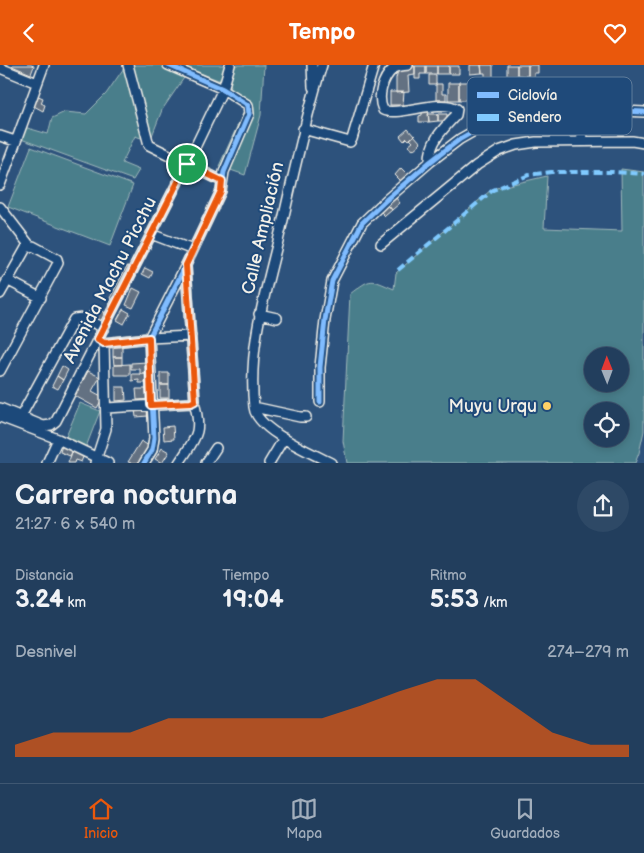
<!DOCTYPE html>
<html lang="es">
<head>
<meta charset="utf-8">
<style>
  :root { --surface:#223e5d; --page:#2e4966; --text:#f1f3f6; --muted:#a2aebc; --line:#3f5772; --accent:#ea580c }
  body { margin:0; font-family:"Balsamiq Sans",sans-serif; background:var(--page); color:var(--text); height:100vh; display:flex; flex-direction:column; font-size:19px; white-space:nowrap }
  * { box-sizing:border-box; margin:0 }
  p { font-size:16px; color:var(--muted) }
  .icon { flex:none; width:28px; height:28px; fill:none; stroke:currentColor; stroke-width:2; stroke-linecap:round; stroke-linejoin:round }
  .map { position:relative; height:398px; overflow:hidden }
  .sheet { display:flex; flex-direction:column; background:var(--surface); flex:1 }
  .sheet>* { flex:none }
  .needle { width:32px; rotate:359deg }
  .buttons { position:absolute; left:584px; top:282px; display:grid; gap:10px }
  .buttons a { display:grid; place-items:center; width:45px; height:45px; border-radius:50%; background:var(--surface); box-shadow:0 2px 8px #0003,0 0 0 1px var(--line); font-size:25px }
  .pin { position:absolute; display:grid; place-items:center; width:42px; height:42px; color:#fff; margin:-21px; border:2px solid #fff; border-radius:50%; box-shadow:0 1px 5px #0007 }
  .round { display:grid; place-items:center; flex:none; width:52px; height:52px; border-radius:26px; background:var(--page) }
  .headline { display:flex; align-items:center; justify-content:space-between; height:85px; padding:0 15px }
  h1 { font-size:28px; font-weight:700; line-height:38px }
  .metrics { display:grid; grid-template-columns:repeat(3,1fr); gap:8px; height:85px; padding:5px 15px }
  .metrics div { display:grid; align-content:center }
  .metrics b { font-size:25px; font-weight:700 }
  .metrics small { font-size:14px; font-weight:400 }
  .metrics p { font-size:14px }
  .chart { height:140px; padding:10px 15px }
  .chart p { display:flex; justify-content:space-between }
  .chart svg { width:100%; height:90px; margin-top:5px; fill:var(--accent); opacity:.7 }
  header { display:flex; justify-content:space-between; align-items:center; height:65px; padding:0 15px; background:var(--accent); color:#fff; font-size:22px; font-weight:700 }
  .tabs { display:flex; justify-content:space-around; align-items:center; height:70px; border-top:1px solid var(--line); background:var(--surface); font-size:14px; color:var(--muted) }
  .tabs a { display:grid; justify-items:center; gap:2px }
  .tabs .current { color:var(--accent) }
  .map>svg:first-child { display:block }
  .green { fill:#4a7e8b; stroke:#9fb8ba; fill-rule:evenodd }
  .building { fill:#637182; stroke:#f4f1e8 }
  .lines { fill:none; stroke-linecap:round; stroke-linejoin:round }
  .minor-casing { stroke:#f4f1e8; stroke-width:12 }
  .minor { stroke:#1f4a7a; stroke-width:9 }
  .quiet { stroke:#80caff; stroke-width:4; stroke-dasharray:8 4; stroke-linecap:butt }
  .cycleway-casing { stroke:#1f4a7a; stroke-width:8 }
  .cycleway { stroke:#80bcff; stroke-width:5 }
  .route-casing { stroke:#fff; stroke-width:10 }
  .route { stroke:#ea580c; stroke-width:6 }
  .poi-dot { fill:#ffd166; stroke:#1f4a7a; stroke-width:2 }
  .labels { text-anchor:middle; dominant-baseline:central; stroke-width:4; stroke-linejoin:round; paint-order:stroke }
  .street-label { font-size:18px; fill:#f4f1e8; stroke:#1f4a7a }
  .poi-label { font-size:18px; fill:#f4f1e8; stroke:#1f4a7a; text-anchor:end }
  .key { fill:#1f4a7a; stroke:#5f7c9b; stroke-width:1 }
  .key-label { font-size:14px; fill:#f4f1e8 }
</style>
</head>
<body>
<header><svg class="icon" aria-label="back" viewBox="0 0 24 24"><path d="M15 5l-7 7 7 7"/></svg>Tempo<svg class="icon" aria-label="heart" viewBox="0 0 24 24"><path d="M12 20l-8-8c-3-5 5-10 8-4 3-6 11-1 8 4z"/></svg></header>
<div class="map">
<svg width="644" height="398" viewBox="0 0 644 398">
  <rect width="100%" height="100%" fill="#2d527c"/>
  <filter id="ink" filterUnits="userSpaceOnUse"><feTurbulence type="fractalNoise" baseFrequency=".02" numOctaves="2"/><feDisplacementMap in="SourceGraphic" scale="10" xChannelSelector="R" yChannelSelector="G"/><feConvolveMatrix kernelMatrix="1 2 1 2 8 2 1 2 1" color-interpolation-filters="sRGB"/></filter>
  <g filter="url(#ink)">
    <path class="green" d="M 126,0 L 264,0 L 261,50 L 245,110 L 219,101 L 245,44 L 227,33 L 231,20 L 190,4 L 162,45 L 150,76 L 135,71 L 122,98 L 139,105 L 133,115 L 21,74 L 24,62 L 48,69 L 52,53 L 65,47 L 86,49 L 106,29 Z
      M 31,82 L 133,120 L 110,181 L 8,142 Z
      M 621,104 L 644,107 L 644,366 L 639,388 L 635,398 L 347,398 L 343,376 L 350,229 C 372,212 370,214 394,224 L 396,208 L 492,124 L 547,111 L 544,163 L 622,166 ZM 620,291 L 620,319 L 592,319 L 592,291 ZM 620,346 L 620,374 L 592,374 L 592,346 Z
      M 80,338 L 100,346 L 86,382 L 65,374 Z"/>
    <path class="building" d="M 13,0 L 31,0 L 34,1 L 31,9 L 12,1 Z
      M 470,0 L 481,0 L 482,8 L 470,9 Z
      M 481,0 L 493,0 L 493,20 L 485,20 L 485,8 L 482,8 Z
      M 507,0 L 517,0 L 517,16 L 507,16 Z
      M 517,0 L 528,0 L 528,11 L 517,10 Z
      M 528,0 L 538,0 L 538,8 L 534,8 L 534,14 L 528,14 Z
      M 415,1 L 415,9 L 408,10 L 409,27 L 396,28 L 396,13 L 398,6 L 403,2 Z
      M 415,1 L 426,1 L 426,9 L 420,9 L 420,14 L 415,14 Z
      M 426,1 L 437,1 L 437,9 L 426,9 Z
      M 437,1 L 449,1 L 449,9 L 437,9 Z
      M 449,1 L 459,1 L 459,9 L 449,9 Z
      M 429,10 L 436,10 L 436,20 L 429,20 Z
      M 459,17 L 470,17 L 470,35 L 459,35 Z
      M 448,18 L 459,18 L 459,35 L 448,35 Z
      M 436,19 L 442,19 L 442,29 L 446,29 L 446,35 L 436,35 Z
      M 390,27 L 404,27 L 403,40 L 390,40 Z
      M 36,30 L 43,33 L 41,38 L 45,40 L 43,46 L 32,40 Z
      M 422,43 L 428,43 L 429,57 L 419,57 L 419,51 L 422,50 Z
      M 428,49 L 438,49 L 438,56 L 429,57 Z
      M 438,49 L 447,49 L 447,56 L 438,56 Z
      M 408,64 L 414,71 L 409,75 L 407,73 L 404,76 L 400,71 Z
      M 414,70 L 421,78 L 413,85 L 408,81 L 413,77 L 410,74 Z
      M 401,103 L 407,109 L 401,116 L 395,110 Z
      M 396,133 L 400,138 L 392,145 L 388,140 Z
      M 388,140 L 392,145 L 385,151 L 380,146 Z
      M 127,201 L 133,204 L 116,236 L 110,233 Z
      M 145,203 L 153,207 L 150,213 L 142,209 Z
      M 133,223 L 141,227 L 133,243 L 126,240 Z
      M 92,241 L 108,249 L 103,258 L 87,250 Z
      M 123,244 L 130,248 L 124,259 L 117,255 Z
      M 122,279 L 122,292 L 113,292 L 113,280 Z
      M 113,292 L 122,292 L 122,300 L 114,300 Z
      M 147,297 L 147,309 L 140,309 L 140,304 L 131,304 L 131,298 Z
      M 130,299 L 130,310 L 114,310 L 114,300 Z
      M 62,301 L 68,305 L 63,315 L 57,311 Z
      M 88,306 L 100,312 L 92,326 L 103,332 L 97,343 L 75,331 Z
      M 160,308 L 169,308 L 169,320 L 160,320 Z
      M 132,309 L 147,309 L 148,318 L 139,318 L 139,315 L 132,316 Z
      M 57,311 L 63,315 L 58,324 L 52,321 Z
      M 160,320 L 169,320 L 169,333 L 160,333 Z
      M 116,322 L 125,322 L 126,335 L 116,336 Z
      M 136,324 L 150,324 L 151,334 L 137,335 Z
      M 147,344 L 148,351 L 136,352 L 135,345 Z
      M 173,361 L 174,374 L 164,375 L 163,362 Z
      M 141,376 L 149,381 L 139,398 L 131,398 L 128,397 Z
      M 62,380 L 73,385 L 70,391 L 60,387 Z
      M 162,383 L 169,387 L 162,398 L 155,394 Z
      M 73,385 L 84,390 L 81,397 L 75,395 L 74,398 L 68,398 Z"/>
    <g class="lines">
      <defs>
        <path id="minor" d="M 128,0 L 149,80 L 222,116
          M 312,0 L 313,22
          M 408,0 C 403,1 397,1 393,4 C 382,14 377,32 383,45 C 397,52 441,33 457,44 L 456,50 C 443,64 429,77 430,97
          M 0,3 L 37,18
          M 580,44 L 582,76
          M 303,64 L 350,77 L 352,74 L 374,0
          M 0,71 L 15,76
          M 0,120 L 44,0
          M 0,142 L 30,181
          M 151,169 L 193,185
          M 381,179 L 477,100 L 499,86 L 516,80 L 536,77 L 632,76 L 644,78
          M 7,215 L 41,233
          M 0,229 L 26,183 L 33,181 L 57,194 L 58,198 L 0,306
          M 259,249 L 277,253
          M 100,276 L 104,278 L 149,273 L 191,271
          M 320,337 L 320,302 L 325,255 L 332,216 L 362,158 L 386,135 L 430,97 L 460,74 L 497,53 L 514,48 L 580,44 L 644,47
          M 254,342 C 256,365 312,388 331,398
          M 0,343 L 43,361 L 51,360 L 56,356 L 187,99 L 223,24 L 230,0
          M 106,343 L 191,338 L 195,336 L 186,202
          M 21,351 L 74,254 L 83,253 L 104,263
          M 0,352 L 58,374 L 108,398
          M 306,352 L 300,352 L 254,342 C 247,278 269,217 283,155 C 295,103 306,51 322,0
          M 47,398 L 58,374
          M 95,398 L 106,364 L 104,278
          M 144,398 L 152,385 L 154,373 L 149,273 L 186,200 L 221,126 L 224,107 L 249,49 L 248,40 L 223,24 L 168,0
          M 179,398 C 195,373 203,369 194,337
          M 206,398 L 216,383
          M 269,398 L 284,373"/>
      </defs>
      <use href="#minor" class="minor-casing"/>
      <use href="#minor" class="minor"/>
      <path class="quiet" d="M 398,205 L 493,125 L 529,110 L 551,107 L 612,107 L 644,109"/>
      <defs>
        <path id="cycleway" d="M 320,337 L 320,302 L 325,255 L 332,216 L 362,158 L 386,135 L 430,97 L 460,74 L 497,53 L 514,48 L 580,44 L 644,47
          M 144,398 L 152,385 L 154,373 L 149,273 L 186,200 L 221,126 L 224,107 L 249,49 L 248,40 L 223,24 L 168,0"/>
      </defs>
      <use href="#cycleway" class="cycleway-casing"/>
      <use href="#cycleway" class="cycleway"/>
    </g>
  </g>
  <g class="lines" filter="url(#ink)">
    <defs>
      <path id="route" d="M 187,99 L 222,116 L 221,126 L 186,200 L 195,336 L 191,338 L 151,340 L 149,273 L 104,278 L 98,274 Z"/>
    </defs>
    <use href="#route" class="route-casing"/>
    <use href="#route" class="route"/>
  </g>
  <circle class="poi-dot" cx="547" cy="341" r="5"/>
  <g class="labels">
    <g class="street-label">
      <text transform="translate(263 163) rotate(-77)">Calle Ampliación</text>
      <text transform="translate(110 215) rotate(-63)">Avenida Machu Picchu</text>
    </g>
    <g class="poi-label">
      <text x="537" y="341">Muyu Urqu</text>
    </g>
  </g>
  <rect x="467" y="12" width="165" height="58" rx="8" class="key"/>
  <rect x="477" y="27" width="22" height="6" fill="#80bcff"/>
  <rect x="477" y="49" width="22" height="7" fill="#80caff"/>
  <g class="key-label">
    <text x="508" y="35">Ciclovía</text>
    <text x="508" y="57">Sendero</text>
  </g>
</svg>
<div class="buttons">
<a><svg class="needle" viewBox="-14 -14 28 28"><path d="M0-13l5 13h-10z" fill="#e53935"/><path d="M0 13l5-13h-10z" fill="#a2aebc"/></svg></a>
<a><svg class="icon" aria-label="locate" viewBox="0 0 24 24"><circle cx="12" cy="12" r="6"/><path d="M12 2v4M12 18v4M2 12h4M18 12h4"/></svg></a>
</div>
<div class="pin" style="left:187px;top:99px;background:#1e9e55"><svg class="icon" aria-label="arrive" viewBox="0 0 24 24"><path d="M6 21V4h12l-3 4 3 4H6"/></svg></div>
</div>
<section class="sheet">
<div class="headline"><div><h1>Carrera nocturna</h1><p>21:27 · 6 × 540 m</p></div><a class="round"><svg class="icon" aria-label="share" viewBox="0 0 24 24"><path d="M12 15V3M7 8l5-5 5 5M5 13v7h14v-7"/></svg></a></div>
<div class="metrics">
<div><p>Distancia</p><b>3.24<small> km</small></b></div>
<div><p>Tiempo</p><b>19:04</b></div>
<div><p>Ritmo</p><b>5:53<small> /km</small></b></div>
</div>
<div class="chart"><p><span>Desnivel</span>274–279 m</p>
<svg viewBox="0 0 160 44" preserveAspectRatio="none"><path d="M0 44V38L10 32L20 32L30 32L40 25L50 25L60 25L70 25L80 25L90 19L100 12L110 6L120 6L130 19L140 32L150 38L160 38V44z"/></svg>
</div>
</section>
<nav class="tabs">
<a class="current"><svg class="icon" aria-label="home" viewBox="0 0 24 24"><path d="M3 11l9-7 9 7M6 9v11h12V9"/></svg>Inicio</a>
<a><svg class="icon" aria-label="map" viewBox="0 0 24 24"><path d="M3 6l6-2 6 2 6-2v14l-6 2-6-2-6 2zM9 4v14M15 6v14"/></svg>Mapa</a>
<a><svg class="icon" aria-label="saved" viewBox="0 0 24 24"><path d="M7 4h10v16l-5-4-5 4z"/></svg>Guardados</a>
</nav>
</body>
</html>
